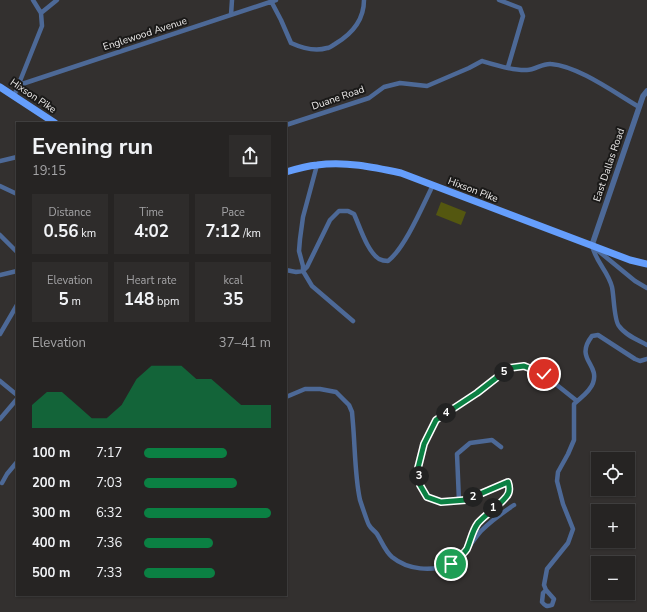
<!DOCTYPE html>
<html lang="en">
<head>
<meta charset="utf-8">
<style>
  :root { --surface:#262423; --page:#2e2c2b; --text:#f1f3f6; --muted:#a4a4a6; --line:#424141; --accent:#0b8043 }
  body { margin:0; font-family:"Nunito Sans",sans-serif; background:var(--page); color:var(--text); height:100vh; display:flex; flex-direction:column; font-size:15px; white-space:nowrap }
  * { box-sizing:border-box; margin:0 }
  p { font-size:13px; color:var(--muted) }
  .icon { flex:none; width:22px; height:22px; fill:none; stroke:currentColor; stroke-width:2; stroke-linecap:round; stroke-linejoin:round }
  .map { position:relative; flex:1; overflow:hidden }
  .drawer { position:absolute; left:16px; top:122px; width:271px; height:474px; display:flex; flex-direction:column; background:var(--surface); border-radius:0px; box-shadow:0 1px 3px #0004,0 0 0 1px var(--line) }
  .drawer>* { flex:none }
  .tools { position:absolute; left:591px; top:452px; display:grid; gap:8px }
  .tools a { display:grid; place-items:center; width:44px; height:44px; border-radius:0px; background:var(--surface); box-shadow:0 1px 3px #0004,0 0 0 1px var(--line); font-size:20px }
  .pin { position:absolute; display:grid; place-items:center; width:34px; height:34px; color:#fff; margin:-17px; border:2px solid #fff; border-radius:50%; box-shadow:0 1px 4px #0007 }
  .km { position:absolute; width:20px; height:20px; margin:-10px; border-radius:50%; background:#222; color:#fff; font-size:11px; line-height:20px; text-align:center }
  .round { display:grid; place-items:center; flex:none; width:42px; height:42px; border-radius:0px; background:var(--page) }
  .headline { display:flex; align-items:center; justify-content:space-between; height:68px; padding:0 16px }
  h1 { font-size:22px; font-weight:700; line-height:30px }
  .figures { display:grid; grid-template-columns:repeat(3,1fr); gap:6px; height:68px; padding:4px 16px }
  .figures div { display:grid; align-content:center; border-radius:0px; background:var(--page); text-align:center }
  .figures b { font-size:17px; font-weight:700 }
  .figures small { font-size:11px; font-weight:400 }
  .figures p { font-size:11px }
  .chart { height:112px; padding:8px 16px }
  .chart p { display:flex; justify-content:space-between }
  .chart svg { width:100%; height:72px; margin-top:4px; fill:var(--accent); opacity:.7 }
  ul { padding:0 16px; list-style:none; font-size:13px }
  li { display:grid; grid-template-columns:64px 48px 1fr; align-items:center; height:30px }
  li i { height:10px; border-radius:5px; background:var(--accent) }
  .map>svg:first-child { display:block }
  .park { fill:#545710 }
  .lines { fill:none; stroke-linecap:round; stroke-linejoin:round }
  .minor { stroke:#4d6997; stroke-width:4.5 }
  .tertiary { stroke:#4d6997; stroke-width:5.5 }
  .primary { stroke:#659efc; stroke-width:7 }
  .route-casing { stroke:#fff; stroke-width:8 }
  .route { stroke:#0b8043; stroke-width:5 }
  .labels { text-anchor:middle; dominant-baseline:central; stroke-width:4; stroke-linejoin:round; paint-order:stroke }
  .street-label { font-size:10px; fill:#efedec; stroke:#1a1918 }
</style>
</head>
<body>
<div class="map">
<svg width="647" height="612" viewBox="0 0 647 612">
  <rect width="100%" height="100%" fill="#33302f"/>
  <path class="park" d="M 441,202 L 466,212 L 461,225 L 436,215 Z"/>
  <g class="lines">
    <path class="minor" d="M 499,0 L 520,8 L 523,16 L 508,67
      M 271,1 L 281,20 L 291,43 C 302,48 314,52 327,48 C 330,48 333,45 335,44 C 352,34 364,21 364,0
      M 41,13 L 57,0
      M 231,15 L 232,0
      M 19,85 L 276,0
      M 14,96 L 42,26 L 41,13 L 33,0
      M 286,125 L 369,98 L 384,87 L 400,83 L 427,86 L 469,68 L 482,61 C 495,65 514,71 527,70 C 535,70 543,63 551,64 C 578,66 615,93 639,107
      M 0,161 L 17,157
      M 317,165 L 303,217 L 300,239 L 299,251 L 303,266 L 303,271 L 312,286 L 353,321
      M 0,186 L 17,194
      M 0,235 L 17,252
      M 592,245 C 595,261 608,271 612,287 C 614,296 614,321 619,326 C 625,335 638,340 647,345
      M 596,249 L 635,281 L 647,288
      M 286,270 L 296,272 L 303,271 L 307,267 L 330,220 L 339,211 L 348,211 L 354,214 C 360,227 367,251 379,259 C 381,260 385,261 388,261 C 405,248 423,205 433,185
      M 0,275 L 17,271
      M 0,334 L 17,305
      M 0,381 L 17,395
      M 286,397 L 305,389 L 320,389 L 336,392 L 349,405 L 352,412 L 353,424 C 355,447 355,478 360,500 C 361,503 368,524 369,525 C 371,529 375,531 377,534 C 382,542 385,551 392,557 C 408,570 432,572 450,564 C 464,558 471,542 481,531 C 491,521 502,513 514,505
      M 0,419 L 17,399
      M 2,483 L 7,474 L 17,462
      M 459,501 L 457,454 L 470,443 L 492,440 L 501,447
      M 467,549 C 470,540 472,531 478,523 C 485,515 507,499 509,492 C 510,488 509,486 508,482 L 466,500 L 441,502 L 427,497 L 420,485 L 418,468 L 424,444 L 436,420 L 477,393 L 509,368 L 524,366 L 543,374 L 577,401
      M 546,590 L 543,593 L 542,602 C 545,606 547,607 552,605 L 554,599 L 546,590 L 544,585 L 547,569 L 568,543 L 573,529 L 563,504 L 557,481 L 558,472 L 568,454 L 574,440 L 574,404 C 580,398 590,392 593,383 C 600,364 574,359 592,336 L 598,335 L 635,359 L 640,361 L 647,359"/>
    <path class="tertiary" d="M 592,245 L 643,96 L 647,91"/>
    <path class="primary" d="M 0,87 L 55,123
      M 286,172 C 296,169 306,166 317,165 C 345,161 373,167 401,173 L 630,260 L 647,264"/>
  </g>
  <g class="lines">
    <defs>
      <path id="route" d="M 451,564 C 457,559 463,555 467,549 C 471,540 472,531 478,523 C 487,513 498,507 506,497 C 510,493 510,488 508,482 L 466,500 L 441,502 L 427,497 L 420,485 L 418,468 L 424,444 L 436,420 L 477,393 L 509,368 L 524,366 L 544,374"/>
    </defs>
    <use href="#route" class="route-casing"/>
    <use href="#route" class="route"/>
  </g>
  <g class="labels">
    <g class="street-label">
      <text transform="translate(145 34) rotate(-18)">Englewood Avenue</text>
      <text transform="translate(33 96) rotate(34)">Hixson Pike</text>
      <text transform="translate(338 98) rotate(-19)">Duane Road</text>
      <text transform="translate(609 165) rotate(-71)">East Dallas Road</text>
      <text transform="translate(473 190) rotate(21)">Hixson Pike</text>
    </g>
  </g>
</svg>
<div class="tools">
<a><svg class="icon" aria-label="locate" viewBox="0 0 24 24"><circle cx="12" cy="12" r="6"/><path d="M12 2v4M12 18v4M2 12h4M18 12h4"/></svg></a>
<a>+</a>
<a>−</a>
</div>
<div class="pin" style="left:451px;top:564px;background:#1e9e55"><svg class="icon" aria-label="arrive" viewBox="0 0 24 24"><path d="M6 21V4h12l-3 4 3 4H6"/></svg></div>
<div class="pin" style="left:544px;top:374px;background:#d93025"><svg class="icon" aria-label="check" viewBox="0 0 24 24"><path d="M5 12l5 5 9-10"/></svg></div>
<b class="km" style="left:493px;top:508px">1</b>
<b class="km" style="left:473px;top:497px">2</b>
<b class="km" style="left:419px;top:476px">3</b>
<b class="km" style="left:446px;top:413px">4</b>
<b class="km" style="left:504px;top:372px">5</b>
<section class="drawer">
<div class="headline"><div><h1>Evening run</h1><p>19:15</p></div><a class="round"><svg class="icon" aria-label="share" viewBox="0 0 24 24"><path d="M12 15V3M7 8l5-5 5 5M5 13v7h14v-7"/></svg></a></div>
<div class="figures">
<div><p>Distance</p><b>0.56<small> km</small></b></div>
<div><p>Time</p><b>4:02</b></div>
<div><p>Pace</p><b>7:12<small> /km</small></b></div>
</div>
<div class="figures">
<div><p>Elevation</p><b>5<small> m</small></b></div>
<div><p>Heart rate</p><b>148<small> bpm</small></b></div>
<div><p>kcal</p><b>35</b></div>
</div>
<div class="chart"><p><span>Elevation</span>37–41 m</p>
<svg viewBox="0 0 160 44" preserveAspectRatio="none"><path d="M0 44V30L10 22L20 22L30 30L40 38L50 38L60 30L70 14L80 6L90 6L100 6L110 14L120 14L130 22L140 30L150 30L160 30V44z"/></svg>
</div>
<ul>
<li><b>100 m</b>7:17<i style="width:65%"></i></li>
<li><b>200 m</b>7:03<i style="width:73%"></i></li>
<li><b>300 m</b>6:32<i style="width:100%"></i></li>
<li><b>400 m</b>7:36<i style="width:54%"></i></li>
<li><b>500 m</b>7:33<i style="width:56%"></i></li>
</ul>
</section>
</div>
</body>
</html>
